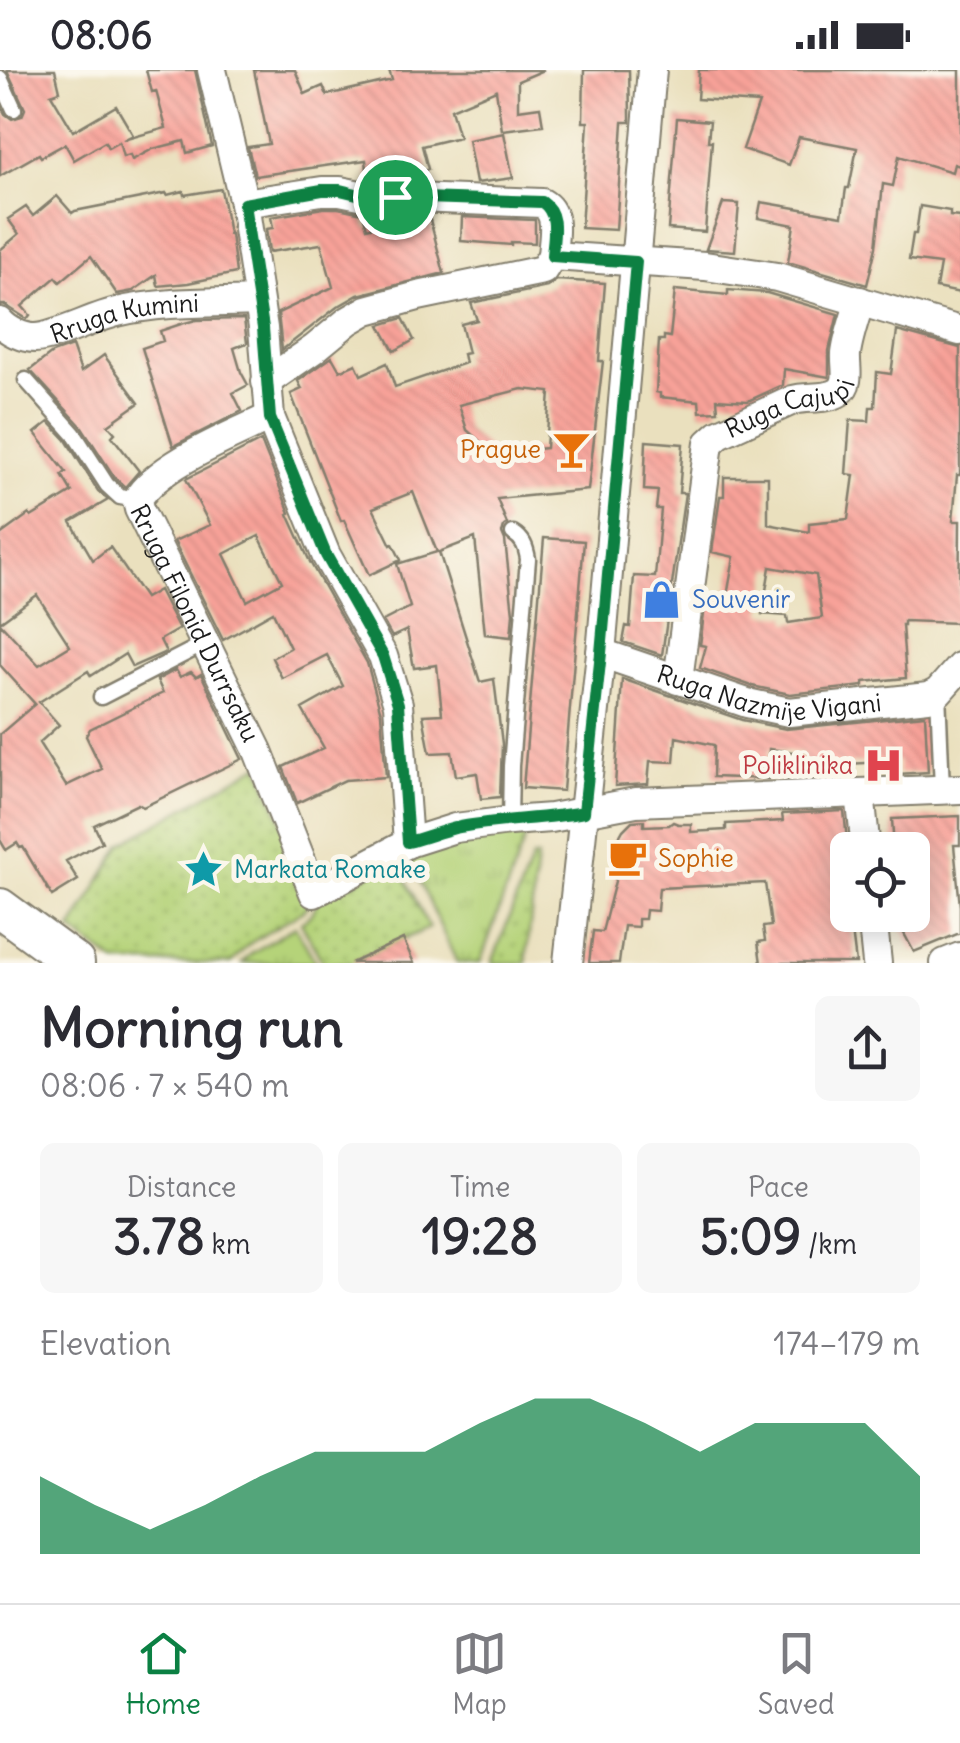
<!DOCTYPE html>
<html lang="en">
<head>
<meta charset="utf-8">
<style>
  :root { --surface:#fff; --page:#f7f7f7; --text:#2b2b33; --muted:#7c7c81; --line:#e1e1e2; --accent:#0b8043 }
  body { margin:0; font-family:Delius,sans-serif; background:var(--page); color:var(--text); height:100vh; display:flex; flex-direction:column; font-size:38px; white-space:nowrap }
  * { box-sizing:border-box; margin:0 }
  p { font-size:32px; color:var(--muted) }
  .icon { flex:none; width:55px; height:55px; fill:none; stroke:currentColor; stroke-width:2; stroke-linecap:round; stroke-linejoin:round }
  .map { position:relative; height:893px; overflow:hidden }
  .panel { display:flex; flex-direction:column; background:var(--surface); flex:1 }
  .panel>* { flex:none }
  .controls { position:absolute; left:830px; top:762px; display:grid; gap:20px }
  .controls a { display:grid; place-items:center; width:100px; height:100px; border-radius:15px; background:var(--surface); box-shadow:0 5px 25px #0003; font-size:50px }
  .pin { position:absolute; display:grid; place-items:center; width:85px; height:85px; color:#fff; margin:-42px; border:5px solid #fff; border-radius:50%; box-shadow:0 2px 10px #0007 }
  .round { display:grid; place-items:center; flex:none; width:105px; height:105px; border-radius:15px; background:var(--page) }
  .head { display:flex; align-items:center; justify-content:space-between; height:170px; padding:0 40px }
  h1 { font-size:55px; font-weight:700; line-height:75px }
  .stats { display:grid; grid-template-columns:repeat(3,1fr); gap:15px; height:170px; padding:10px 40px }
  .stats div { display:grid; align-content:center; border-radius:15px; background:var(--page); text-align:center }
  .stats b { font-size:50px; font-weight:700 }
  .stats small { font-size:28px; font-weight:400 }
  .stats p { font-size:28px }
  .chart { height:280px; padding:20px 40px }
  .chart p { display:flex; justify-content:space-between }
  .chart svg { width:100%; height:180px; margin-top:10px; fill:var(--accent); opacity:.7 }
  .status { display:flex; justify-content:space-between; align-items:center; height:70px; padding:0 50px; background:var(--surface); direction:ltr }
  .status svg { height:28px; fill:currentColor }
  .dock { display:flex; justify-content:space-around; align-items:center; height:140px; border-top:2px solid var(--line); background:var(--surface); font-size:28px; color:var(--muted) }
  .dock a { display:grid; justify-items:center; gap:5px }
  .dock .active { color:var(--accent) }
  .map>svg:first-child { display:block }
  .grass { fill:url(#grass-dots); stroke:#68784a; stroke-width:2.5 }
  .park { fill:url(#park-tufts); stroke:#68784a; stroke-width:2.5 }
  .building { fill:url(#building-back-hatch); fill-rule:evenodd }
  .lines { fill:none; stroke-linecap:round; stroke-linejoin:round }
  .lane-casing { stroke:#837e6d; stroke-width:19 }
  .street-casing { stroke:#837e6d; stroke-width:32 }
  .secondary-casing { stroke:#837e6d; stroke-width:42 }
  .lane { stroke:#fff; stroke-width:14 }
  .street { stroke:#fff; stroke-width:28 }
  .secondary { stroke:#fff; stroke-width:38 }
  .route-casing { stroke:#fff; stroke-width:20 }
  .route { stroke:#0b8043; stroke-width:12 }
  .labels { text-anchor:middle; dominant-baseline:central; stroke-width:10; stroke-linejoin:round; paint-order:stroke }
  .street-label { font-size:25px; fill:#1c1c1c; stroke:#fbf7ec }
  .food-label { font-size:25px; fill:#c56008; stroke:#fbf7ec; text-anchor:end }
  .shop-label { font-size:25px; fill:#366cbe; stroke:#fbf7ec; text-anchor:start }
  .health-label { font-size:25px; fill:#be3a42; stroke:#fbf7ec; text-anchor:end }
  .culture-label { font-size:25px; fill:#0d838f; stroke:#fbf7ec; text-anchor:start }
</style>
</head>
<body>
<div class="status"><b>08:06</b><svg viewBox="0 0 49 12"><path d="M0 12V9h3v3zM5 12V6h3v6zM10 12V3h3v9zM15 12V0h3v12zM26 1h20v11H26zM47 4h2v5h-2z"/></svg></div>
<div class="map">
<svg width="960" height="893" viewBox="0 0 960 893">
  <defs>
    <pattern id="grass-dots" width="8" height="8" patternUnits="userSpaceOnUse" patternTransform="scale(2.5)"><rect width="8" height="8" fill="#b5d379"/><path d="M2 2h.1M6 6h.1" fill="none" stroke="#9bb568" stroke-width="1.8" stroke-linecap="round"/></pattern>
    <pattern id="park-tufts" width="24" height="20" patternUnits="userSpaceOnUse" patternTransform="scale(2.5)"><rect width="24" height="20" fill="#b5d379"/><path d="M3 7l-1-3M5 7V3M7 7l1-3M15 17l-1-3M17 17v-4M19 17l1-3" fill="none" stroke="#9bb568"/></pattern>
    <pattern id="building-back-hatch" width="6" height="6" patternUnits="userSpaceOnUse" patternTransform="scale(2.5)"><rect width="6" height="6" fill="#f8a299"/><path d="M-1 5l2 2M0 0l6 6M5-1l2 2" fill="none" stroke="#d48b83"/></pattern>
  </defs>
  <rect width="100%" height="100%" fill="#fbf7ec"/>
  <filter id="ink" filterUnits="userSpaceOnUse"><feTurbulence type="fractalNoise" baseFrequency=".01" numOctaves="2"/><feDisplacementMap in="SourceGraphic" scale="20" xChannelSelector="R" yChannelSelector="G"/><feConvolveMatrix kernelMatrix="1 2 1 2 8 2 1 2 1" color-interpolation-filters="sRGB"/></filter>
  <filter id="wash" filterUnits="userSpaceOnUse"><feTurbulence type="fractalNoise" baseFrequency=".0048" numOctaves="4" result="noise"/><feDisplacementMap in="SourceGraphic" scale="40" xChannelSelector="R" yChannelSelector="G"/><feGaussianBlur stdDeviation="2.25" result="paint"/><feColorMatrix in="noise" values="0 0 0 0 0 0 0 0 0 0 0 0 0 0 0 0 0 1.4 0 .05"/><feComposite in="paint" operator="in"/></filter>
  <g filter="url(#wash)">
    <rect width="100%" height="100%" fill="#eae0be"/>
    <path class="grass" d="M 259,695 L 311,823 L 305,839 L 249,874 L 231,893 L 116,893 L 71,860 L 122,774 Z
      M 532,788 L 537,788 L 526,893 L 492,893 Z
      M 397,791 L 429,858 L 351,893 L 323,893 L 301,852 L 312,844 L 318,830 Z"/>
    <path class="park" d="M 497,763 L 527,763 L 480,893 L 457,893 L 408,786 L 453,770 Z
      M 295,856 L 316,893 L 242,893 L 252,883 Z"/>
    <g id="blocks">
      <path class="building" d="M 7,0 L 55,0 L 60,21 L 51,24 L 73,61 L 116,36 L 133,65 L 123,70 L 166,58 L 156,21 L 152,22 L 146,0 L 195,0 L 212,76 L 187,83 L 184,71 L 153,79 L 132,90 L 130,85 L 123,87 L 119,72 L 108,78 L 105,72 L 74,90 L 65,74 L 41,87 L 39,84 L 0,106 L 0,34 L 5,44 L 12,49 L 22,46 L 25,39 Z
        M 254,0 L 295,0 L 305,24 L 323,16 L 327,25 L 392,10 L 389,0 L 544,0 L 518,11 L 518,40 L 540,37 L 543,55 L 502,60 L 496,20 L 451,39 L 459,67 L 422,76 L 428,99 L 394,110 L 368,109 L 366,90 L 255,106 L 248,77 L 269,74 Z
        M 584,0 L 629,0 L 630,45 L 630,52 L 623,52 L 616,160 L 581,158 L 588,52 L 583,52 Z
        M 699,0 L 960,0 L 960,96 L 954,94 L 952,102 L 899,86 L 893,116 L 883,114 L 876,177 L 867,215 L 788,192 L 794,155 L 758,148 L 761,132 L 842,146 L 846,118 L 849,118 L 857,78 L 799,67 L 789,95 L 743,79 L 759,33 L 697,29 Z
        M 677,48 L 710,51 L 708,71 L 712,71 L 705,162 L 668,159 Z
        M 504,63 L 513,108 L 476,113 L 468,70 Z
        M 221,119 L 229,164 L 231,164 L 236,203 L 188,213 L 158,216 L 156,205 L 133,221 L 117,224 L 91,186 L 60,212 L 56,207 L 22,236 L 30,245 L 27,249 L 5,235 L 0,235 L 0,180 L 19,164 L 8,149 L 26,137 L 33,146 L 57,126 L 72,143 L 75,141 L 166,123 L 167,125 L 183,121 L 184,125 Z
        M 723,133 L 739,134 L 735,181 L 706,179 Z
        M 920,136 L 950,141 L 950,146 L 960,147 L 960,223 L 936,218 L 940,194 L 909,190 L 913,164 L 916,164 Z
        M 323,138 L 338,138 L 363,143 L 367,158 L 414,145 L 429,146 L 444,203 L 358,225 L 337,237 L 282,280 L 278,243 L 333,217 L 321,174 L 269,182 L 266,159 L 273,158 L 271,147 Z
        M 462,147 L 535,150 L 535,173 L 511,172 L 511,175 L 461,171 Z
        M 557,210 L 605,213 L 599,291 L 603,291 L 588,420 L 497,429 L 507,454 L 504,456 L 502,463 L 505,470 L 513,543 L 511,567 L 485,564 L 475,468 L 439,482 L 480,612 L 494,609 L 502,674 L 500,727 L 481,729 L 477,703 L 456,706 L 452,682 L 430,683 L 423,645 L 442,644 L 437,595 L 414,598 L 407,560 L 392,567 L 383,551 L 410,537 L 397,494 L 437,482 L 413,422 L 373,438 L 391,475 L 393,474 L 401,490 L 369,505 L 344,450 L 341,451 L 291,324 L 302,319 L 298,311 L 332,287 L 340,301 L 356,294 L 361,305 L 387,293 L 395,317 L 465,293 L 463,284 L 468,283 L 461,254 L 477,250 L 471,233 L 547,217 ZM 522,319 L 550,322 L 546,378 L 493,383 L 467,360 L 459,335 Z
        M 675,220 L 728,225 L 728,220 L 767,223 L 838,244 L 829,281 L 829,307 L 784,299 L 783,315 L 748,331 L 717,329 L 718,341 L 700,342 L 699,331 L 660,327 L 660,323 L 656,322 L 659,270 L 664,270 L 664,266 L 670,267 Z
        M 403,248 L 414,270 L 394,281 L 380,255 Z
        M 244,249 L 247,273 L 234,278 L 241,302 L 248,315 L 233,323 L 242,341 L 173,376 L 142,278 L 163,271 L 160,261 L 181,254 L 196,250 Z
        M 897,261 L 960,278 L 960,405 L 957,405 L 953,451 L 960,451 L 959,553 L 904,551 L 904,555 L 902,555 L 906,608 L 864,612 L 864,616 L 790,624 L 752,616 L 700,598 L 706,576 L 700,575 L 706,528 L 726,532 L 734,487 L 712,482 L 720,426 L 724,426 L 724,407 L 768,407 L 768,454 L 809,462 L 809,453 L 848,449 L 854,405 L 846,404 L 850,350 L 869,351 L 870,337 L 875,337 L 877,302 L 891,304 ZM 770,497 L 816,505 L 822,548 L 788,553 L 787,546 L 762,544 Z
        M 72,276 L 81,302 L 104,285 L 139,333 L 108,355 L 115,363 L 112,366 L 139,401 L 125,417 L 115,408 L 82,357 L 30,300 L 52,283 Z
        M 49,352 L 66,370 L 98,421 L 108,430 L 71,452 L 93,490 L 110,477 L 145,528 L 159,520 L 179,559 L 160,570 L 166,582 L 132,597 L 125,584 L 91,606 L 88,601 L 39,632 L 59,655 L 39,673 L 66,716 L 102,699 L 86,666 L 90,659 L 163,623 L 157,610 L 176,600 L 180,607 L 191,602 L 196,607 L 201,604 L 242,689 L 143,737 L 138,734 L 94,755 L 102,772 L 66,791 L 78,810 L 52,826 L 23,777 L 20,778 L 17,773 L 6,780 L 0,770 L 0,664 L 35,634 L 0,595 L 0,553 L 39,595 L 70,576 L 37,525 L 0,552 L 0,465 L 29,444 L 31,447 L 72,422 L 62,405 L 66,402 L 35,363 Z
        M 261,371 L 290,443 L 288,444 L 310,492 L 367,593 L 381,643 L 386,707 L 345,710 L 297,733 L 283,697 L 324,678 L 302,639 L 343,616 L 327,585 L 282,608 L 272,588 L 290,578 L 273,542 L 223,570 L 174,471 L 210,455 L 186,409 ZM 259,466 L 282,512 L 247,531 L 224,484 Z
        M 646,371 L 683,374 L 679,423 L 685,423 L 662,585 L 623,572 L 626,556 L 630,557 L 634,506 L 655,507 L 661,439 L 656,439 L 658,421 L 644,420 Z
        M 544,468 L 584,471 L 563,721 L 523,718 Z
        M 622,609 L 742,650 L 786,659 L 925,645 L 928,702 L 898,704 L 898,691 L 831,695 L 832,707 L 803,708 L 802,683 L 769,679 L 768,709 L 713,707 L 714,675 L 676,667 L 674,692 L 650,691 L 648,714 L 615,716 Z
        M 844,741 L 848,780 L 848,805 L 839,806 L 841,832 L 848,840 L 848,845 L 850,845 L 856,893 L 761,893 L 758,872 L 765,871 L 763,857 L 771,856 L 765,813 L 659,818 L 657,841 L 646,840 L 645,849 L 638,849 L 638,857 L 624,856 L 619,893 L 589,893 L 593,861 L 602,862 L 615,811 L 614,769 L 618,769 L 623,760 L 632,751 L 644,750 L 644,756 L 669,755 L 673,752 L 678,754 L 691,754 L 691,762 L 726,760 L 726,754 L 783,751 L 782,744 Z
        M 960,746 L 960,775 L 954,775 L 960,836 L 960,863 L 914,882 L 894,845 L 912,845 L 912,780 L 894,780 L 892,749 Z
        M 403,869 L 414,893 L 351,893 Z"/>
    </g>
  </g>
  <g filter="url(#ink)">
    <use href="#blocks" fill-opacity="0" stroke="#837e6d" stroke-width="2.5"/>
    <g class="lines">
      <defs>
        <path id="lane" d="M 0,8 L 14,39
          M 26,310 L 74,364 L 107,415 L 120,427 L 137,430
          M 938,622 L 942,719
          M 101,627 L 204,574
          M 510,751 L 511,696 L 528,489 C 526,477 523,469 513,463"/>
        <g id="street">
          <path d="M 212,0 L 244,133 L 263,258 L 270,347 L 326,485 L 383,586 L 398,634 L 408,773"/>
          <path d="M 244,133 L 322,121 L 340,121 L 365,126 L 542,133 C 560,143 553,168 552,186"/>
          <path id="s1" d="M 0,252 C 8,261 23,268 35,268 C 54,268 94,247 117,242 C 162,231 212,233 258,231"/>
          <path d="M 266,312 L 314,279 L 348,251 L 367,240 L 418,226 L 543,200 L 552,186 L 705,196 L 777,207 L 960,261"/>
          <path id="s2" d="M 270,347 C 233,365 157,395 137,430 L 139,439 L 258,681 L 314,823 L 408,773 L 455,758 L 510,751 L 551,748 L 636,732 L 960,719"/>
          <path id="s3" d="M 601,583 L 747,633 L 789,642 L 928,627 L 938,622 L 960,597"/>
          <path id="s4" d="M 678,610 L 709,373 L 719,364 L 793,330 C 806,326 827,330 839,322 C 851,313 845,297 846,284 C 848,267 855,248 860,231"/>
          <path d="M 860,723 L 866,780"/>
          <path d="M 872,845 L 877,893"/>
          <path d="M 568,893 L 601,583 L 652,0"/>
          <path d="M 945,893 L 960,887"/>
        </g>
        <path id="secondary" d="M 0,838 L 75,893"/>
      </defs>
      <use href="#lane" class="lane-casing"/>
      <use href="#street" class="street-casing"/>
      <use href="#secondary" class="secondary-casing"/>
      <use href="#lane" class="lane"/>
      <use href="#street" class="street"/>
      <use href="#secondary" class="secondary"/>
    </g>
  </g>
  <g class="lines" filter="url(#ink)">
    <defs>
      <path id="route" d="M 322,120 L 340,120 L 365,126 L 542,132 C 560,144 553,168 552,186 L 636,192 L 601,583 L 584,742 C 541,750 497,749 455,758 C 439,762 424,768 408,772 L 398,634 L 383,586 L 326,485 L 270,348 L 263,258 L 244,134 Z"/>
    </defs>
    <use href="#route" class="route-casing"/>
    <use href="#route" class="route"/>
  </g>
  <defs>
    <symbol id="bar-bare" viewBox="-9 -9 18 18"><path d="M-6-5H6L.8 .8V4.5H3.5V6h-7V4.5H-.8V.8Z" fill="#e8710a" stroke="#fbf7ec" stroke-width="2.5" paint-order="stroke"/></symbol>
    <symbol id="shop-bare" viewBox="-9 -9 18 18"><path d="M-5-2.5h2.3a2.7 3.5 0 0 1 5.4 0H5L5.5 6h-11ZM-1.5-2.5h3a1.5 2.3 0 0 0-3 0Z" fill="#3f7fe0" stroke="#fbf7ec" stroke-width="2.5" paint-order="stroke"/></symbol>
    <symbol id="hospital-bare" viewBox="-9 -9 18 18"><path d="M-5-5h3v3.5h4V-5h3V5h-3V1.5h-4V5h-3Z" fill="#e0444e" stroke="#fbf7ec" stroke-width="2.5" paint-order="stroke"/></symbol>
    <symbol id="cafe-bare" viewBox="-9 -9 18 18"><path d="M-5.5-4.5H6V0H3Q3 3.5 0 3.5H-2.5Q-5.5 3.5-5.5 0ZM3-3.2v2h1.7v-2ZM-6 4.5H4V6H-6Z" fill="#e8710a" stroke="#fbf7ec" stroke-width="2.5" paint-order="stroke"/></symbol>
    <symbol id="sight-bare" viewBox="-9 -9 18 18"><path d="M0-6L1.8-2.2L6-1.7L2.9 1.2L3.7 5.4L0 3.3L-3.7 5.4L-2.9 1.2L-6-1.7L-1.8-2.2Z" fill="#0f9aa8" stroke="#fbf7ec" stroke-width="2.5" paint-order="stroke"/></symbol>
  </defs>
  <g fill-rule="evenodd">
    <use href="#bar-bare" x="544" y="352" width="55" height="55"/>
    <use href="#shop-bare" x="634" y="502" width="55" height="55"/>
    <use href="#hospital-bare" x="856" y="668" width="55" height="55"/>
    <use href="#cafe-bare" x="600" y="760" width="55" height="55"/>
    <use href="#sight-bare" x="176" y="772" width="55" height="55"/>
  </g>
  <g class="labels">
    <g class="street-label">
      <text stroke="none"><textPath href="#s1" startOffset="132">Rruga Kumini</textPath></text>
      <text stroke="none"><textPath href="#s4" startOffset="328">Ruga Cajupi</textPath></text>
      <text stroke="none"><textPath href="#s2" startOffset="295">Rruga Filonid Durrsaku</textPath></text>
      <text stroke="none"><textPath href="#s3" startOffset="175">Ruga Nazmije Vigani</textPath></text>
    </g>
    <g class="food-label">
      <text x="541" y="379">Prague</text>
      <text x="658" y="788" text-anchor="start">Sophie</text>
    </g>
    <g class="shop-label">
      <text x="692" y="529">Souvenir</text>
    </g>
    <g class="health-label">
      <text x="853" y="695">Poliklinika</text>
    </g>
    <g class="culture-label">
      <text x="234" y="799">Markata Romake</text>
    </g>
  </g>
</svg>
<div class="controls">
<a><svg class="icon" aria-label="locate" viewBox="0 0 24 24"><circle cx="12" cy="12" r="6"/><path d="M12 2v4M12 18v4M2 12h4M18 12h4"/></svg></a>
</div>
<div class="pin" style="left:395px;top:127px;background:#1e9e55"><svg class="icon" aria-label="arrive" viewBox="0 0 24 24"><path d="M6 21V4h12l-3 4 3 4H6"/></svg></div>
</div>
<section class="panel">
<div class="head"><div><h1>Morning run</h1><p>08:06 · 7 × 540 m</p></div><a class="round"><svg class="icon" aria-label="share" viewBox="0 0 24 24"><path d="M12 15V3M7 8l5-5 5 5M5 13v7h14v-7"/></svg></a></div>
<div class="stats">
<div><p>Distance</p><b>3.78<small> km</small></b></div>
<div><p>Time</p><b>19:28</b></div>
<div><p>Pace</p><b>5:09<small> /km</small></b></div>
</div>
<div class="chart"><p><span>Elevation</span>174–179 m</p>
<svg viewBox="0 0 160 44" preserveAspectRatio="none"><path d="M0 44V25L10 32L20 38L30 32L40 25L50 19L60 19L70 19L80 12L90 6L100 6L110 12L120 19L130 12L140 12L150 12L160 25V44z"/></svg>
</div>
</section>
<nav class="dock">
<a class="active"><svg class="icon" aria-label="home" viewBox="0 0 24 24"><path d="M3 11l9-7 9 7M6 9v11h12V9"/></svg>Home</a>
<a><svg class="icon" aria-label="map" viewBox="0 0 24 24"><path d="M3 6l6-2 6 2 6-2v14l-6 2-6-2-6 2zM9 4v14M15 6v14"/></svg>Map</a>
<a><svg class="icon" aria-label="saved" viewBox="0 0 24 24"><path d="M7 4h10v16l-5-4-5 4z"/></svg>Saved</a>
</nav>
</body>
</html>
